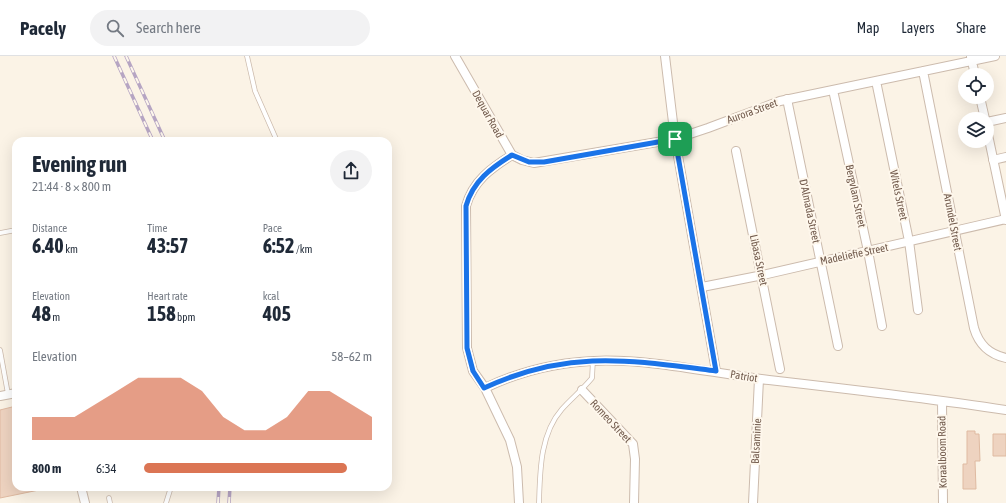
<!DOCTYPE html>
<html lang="en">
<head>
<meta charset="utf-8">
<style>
  :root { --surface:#fff; --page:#f2f2f3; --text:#1f2937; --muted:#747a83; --line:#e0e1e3; --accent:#db7554 }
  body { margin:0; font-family:"Asap Condensed",sans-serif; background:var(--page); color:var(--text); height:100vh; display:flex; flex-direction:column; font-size:15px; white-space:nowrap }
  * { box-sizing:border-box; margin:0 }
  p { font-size:13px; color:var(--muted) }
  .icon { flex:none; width:22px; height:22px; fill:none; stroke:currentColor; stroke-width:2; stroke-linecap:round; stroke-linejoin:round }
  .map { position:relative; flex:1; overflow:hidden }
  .side { position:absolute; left:12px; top:81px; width:380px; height:354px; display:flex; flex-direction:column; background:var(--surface); border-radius:12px; box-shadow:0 4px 16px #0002 }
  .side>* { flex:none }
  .controls { position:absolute; left:958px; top:12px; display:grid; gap:8px }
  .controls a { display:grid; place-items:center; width:36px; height:36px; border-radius:50%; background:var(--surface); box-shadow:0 4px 16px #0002; font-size:20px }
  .pin { position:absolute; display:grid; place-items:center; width:34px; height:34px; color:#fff; margin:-17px; border-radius:8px; box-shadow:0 2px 6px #0006 }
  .round { display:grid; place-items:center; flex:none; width:42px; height:42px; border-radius:21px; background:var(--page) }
  .head { display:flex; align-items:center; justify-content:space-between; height:68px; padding:0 20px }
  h1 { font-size:22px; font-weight:700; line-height:30px }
  .metrics { display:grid; grid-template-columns:repeat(3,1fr); gap:6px; height:68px; padding:4px 20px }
  .metrics div { display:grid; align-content:center }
  .metrics b { font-size:20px; font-weight:700 }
  .metrics small { font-size:11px; font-weight:400 }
  .metrics p { font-size:11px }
  .chart { height:112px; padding:8px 20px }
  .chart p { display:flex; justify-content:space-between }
  .chart svg { width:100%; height:72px; margin-top:4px; fill:var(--accent); opacity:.7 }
  ul { padding:0 20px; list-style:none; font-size:13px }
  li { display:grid; grid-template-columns:64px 48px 1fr; align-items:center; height:30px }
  li i { height:10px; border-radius:5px; background:var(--accent) }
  header { display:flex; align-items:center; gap:24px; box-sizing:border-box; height:56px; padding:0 20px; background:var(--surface); border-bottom:1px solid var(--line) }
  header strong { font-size:19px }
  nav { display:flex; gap:22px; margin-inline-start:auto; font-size:14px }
  .search { width:280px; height:36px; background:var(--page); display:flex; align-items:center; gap:10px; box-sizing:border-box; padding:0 14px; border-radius:22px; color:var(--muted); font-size:15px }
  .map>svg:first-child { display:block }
  .building { fill:#eed3c0; stroke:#dfbaa1 }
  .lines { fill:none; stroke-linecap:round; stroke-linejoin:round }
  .lane-casing { stroke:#ccbbad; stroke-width:5.5 }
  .street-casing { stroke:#ccbbad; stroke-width:10 }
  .lane { stroke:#fff; stroke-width:4 }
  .street { stroke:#fff; stroke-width:8 }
  .rail-casing { stroke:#b6a5c3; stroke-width:3.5 }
  .rail { stroke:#fef7ec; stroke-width:2; stroke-dasharray:6; stroke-linecap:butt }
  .route-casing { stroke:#fff; stroke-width:8 }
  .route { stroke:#1a73e8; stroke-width:5 }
  .labels { text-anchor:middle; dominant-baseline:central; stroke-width:4; stroke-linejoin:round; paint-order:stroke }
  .street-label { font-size:11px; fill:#725b4d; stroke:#fef7ec }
</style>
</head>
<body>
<header>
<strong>Pacely</strong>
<div class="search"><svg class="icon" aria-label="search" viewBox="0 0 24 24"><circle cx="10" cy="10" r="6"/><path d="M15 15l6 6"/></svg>Search here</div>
<nav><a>Map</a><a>Layers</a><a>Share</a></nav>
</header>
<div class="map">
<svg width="1006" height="447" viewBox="0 0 1006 447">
  <rect width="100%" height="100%" fill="#fbf3e6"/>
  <path class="building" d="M 16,350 L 16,431 L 39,431 L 39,434 L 0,442 L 0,354 Z
    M 967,375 L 975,375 L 975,378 L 979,378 L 980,405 L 975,405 L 976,433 L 963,433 L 963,408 L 967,408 Z
    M 993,378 L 1006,378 L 1006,400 L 993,400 Z"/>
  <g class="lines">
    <defs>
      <path id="lane" d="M 247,0 L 255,35 L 277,85
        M 0,177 L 16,174
        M 0,294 L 8,338
        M 109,442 L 110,447
        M 166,447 L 171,431
        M 539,447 C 540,415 540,378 562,353 C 572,342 583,333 592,322 L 593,304"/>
      <path id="street" d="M 455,0 L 512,99 L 522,104 L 534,107 L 675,83 L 708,72 L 780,45 L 995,0
        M 665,0 L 675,83 L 716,315
        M 971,1 L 975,19
        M 923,15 L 974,272 C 979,289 989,298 1006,302
        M 876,25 L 909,185 L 918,254
        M 833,34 L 868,195 L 882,270
        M 980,41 L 985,63
        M 787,43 L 838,290
        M 987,66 L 1006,62
        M 987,74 L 1006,164
        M 736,95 L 780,313
        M 512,99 C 491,112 473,125 466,150 L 467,292 L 473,315 L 485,332 L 510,384 L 517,411 L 519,447
        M 993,104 L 1006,101
        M 702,231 L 763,219 L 1006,163
        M 485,332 C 585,284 665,311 769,324 C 848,333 927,342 1006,354
        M 582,334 L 633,388 L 635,403 L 634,447
        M 0,340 L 16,337
        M 942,345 L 943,447
        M 81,431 L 85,447
        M 753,447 L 759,323"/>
    </defs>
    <use href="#lane" class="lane-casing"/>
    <use href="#street" class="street-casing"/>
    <use href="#lane" class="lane"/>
    <use href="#street" class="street"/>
    <defs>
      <path id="rail" d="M 114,0 L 153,85
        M 126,0 L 165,85
        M 218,447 L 219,431
        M 229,447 L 230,431"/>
    </defs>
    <use href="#rail" class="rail-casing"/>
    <use href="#rail" class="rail"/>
  </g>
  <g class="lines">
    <defs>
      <path id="route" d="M 675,83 L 716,315 C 629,304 568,293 484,332 L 473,315 L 467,292 L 466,150 C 473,125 491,112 512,99 L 529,106 L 544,106 Z"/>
    </defs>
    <use href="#route" class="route-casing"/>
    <use href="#route" class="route"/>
  </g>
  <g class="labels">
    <g class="street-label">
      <text transform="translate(752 55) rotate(-20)">Aurora Street</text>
      <text transform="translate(488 58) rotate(61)">Dequar Road</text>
      <text transform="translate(899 139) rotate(78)">Witels Street</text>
      <text transform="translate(856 140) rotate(78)">Bergvlam Street</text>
      <text transform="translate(810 155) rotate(78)">D'Almada Street</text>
      <text transform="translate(953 166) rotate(79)">Arundel Street</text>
      <text transform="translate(854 198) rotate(-12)">Madeliefie Street</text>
      <text transform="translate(759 204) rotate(78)">Libasa Street</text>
      <text transform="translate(744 320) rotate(9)">Patriot</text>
      <text transform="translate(611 365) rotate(47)">Romeo Street</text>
      <text transform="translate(756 385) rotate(-87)">Balsaminie</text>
      <text transform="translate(942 396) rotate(-91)">Koraalboom Road</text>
    </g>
  </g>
</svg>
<div class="controls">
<a><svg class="icon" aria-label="locate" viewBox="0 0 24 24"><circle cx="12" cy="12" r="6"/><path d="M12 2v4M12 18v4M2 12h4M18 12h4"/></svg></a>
<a><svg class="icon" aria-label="layers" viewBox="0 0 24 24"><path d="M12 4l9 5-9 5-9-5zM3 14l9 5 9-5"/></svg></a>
</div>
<div class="pin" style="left:675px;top:83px;background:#1e9e55"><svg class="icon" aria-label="arrive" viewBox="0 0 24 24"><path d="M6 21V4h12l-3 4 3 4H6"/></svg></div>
<section class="side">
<div class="head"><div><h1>Evening run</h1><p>21:44 · 8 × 800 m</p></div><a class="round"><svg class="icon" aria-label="share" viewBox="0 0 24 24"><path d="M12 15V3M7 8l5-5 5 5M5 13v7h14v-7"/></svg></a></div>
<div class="metrics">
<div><p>Distance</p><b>6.40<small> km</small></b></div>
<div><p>Time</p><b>43:57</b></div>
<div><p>Pace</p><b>6:52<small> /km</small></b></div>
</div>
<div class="metrics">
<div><p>Elevation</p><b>48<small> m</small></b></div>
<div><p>Heart rate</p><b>158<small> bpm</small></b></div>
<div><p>kcal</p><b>405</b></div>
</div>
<div class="chart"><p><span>Elevation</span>58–62 m</p>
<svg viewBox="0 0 160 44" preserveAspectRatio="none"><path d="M0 44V30L10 30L20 30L30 22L40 14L50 6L60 6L70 6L80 14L90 30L100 38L110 38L120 30L130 14L140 14L150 22L160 30V44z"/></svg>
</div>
<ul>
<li><b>800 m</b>6:34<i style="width:89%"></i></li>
</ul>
</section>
</div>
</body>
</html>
